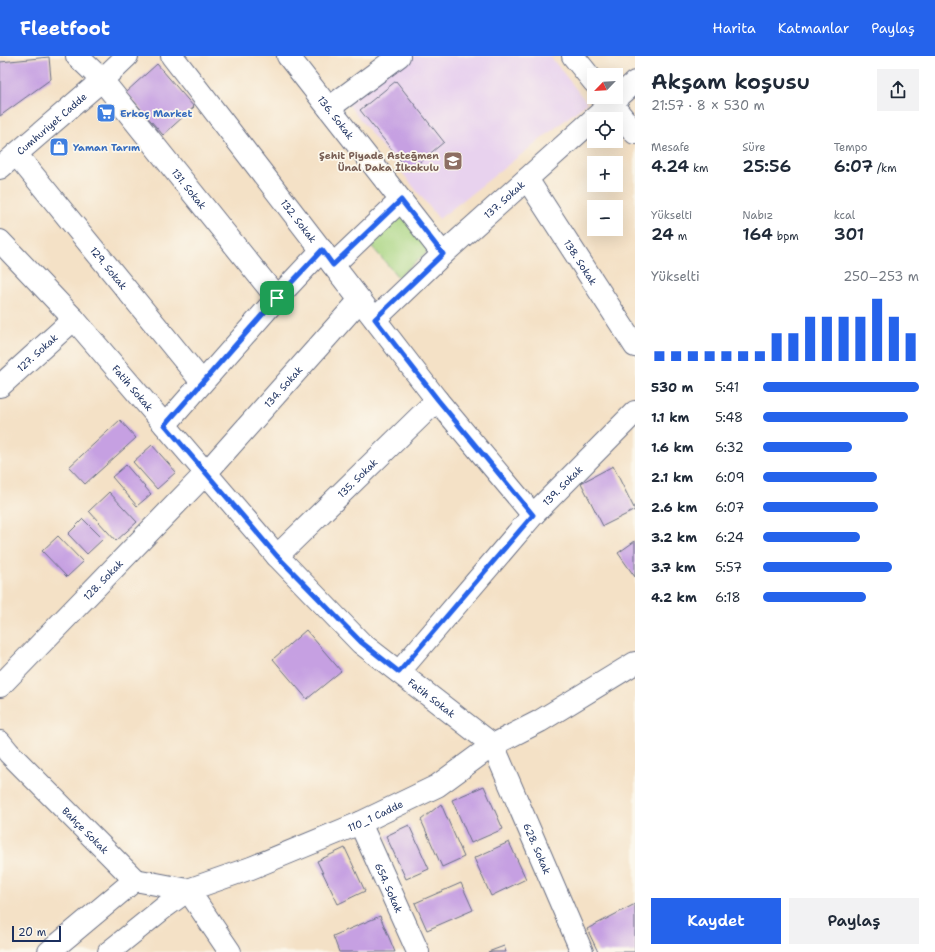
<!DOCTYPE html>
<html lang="tr">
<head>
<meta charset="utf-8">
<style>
  :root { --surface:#fff; --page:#f2f2f3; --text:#1f2937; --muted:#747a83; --accent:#2563eb }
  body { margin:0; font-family:"Shantell Sans",sans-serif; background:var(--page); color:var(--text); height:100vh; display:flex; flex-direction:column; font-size:15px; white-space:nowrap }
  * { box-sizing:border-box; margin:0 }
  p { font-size:13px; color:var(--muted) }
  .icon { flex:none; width:22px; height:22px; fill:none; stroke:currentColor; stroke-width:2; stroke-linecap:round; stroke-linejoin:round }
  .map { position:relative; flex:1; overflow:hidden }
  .drawer { display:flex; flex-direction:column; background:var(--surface); width:300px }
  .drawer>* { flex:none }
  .needle { width:26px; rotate:245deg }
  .tools { position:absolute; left:587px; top:12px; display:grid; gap:8px }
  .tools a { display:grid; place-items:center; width:36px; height:36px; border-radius:0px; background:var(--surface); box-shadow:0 4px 16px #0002; font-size:20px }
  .scale { position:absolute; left:12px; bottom:10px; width:49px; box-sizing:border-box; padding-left:4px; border:2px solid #1b2f5e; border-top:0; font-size:11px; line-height:14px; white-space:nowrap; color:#1b2f5e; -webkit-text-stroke:3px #fbf7ec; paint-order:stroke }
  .pin { position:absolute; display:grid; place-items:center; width:34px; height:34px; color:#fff; margin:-17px; border-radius:8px; box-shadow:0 2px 6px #0006 }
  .round { display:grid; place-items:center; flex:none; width:42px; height:42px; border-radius:0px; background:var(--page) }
  .summary { display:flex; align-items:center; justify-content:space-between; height:68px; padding:0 16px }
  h1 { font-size:22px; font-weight:600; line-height:30px }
  .metrics { display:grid; grid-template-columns:repeat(3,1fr); gap:6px; height:68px; padding:4px 16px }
  .metrics div { display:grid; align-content:center }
  .metrics b { font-size:17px; font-weight:600 }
  .metrics small { font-size:11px; font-weight:400 }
  .metrics p { font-size:11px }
  .chart { height:112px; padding:8px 16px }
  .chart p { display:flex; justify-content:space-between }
  .chart svg { width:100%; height:72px; margin-top:4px; stroke:var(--accent); stroke-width:6 }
  .cta { display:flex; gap:8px; margin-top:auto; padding:8px 16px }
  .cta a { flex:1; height:46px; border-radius:0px; background:var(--accent); color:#fff; font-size:16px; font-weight:600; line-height:46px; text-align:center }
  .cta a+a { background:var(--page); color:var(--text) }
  ul { padding:0 16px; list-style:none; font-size:13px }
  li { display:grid; grid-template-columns:64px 48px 1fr; align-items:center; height:30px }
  li i { height:10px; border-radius:5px; background:var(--accent) }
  header { display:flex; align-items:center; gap:24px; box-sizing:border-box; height:56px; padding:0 20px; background:var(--accent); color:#fff }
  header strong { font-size:19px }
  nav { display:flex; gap:22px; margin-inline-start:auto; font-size:14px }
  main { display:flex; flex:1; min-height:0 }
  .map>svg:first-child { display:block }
  .built { fill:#e8d2ee }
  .green { fill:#a9d582; stroke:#628270 }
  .building { fill:#c6a0e2 }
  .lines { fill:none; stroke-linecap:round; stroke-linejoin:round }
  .minor-casing { stroke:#676d82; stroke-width:24 }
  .minor { stroke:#fff; stroke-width:22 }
  .route-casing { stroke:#fff; stroke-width:8 }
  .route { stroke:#2563eb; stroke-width:5 }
  .labels { text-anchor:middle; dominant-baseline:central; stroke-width:3.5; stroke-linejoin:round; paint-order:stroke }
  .shop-label { font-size:10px; font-weight:bold; fill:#366cbe; stroke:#fbf7ec; text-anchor:start }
  .street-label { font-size:10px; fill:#1b2f5e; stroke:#fbf7ec }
  .education-label { font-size:10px; font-weight:bold; fill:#785e54; stroke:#fbf7ec; text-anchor:end }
</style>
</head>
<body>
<header>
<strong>Fleetfoot</strong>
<nav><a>Harita</a><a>Katmanlar</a><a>Paylaş</a></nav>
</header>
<main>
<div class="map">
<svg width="635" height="896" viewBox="0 0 635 896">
  <rect width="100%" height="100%" fill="#fbf7ec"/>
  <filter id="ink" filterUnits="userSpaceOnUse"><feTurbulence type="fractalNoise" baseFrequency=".025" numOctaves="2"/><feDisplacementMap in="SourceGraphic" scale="8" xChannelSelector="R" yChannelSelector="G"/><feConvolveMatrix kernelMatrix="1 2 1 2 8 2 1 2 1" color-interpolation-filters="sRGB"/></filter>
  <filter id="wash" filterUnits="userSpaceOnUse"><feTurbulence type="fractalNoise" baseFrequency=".012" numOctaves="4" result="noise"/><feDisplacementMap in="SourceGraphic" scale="16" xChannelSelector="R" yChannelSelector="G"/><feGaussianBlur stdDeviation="0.9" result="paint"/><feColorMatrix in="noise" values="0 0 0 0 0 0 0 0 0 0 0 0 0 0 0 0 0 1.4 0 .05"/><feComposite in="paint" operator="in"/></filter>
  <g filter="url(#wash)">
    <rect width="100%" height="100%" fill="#f4e1c6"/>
    <path class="built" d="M 407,0 L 550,0 L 587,47 L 439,163 L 347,47 Z"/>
    <path class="green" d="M 401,158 L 431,193 L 398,221 L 368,186 Z"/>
    <g id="blocks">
      <path class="building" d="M 49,1 L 51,23 L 0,60 L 0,6 Z
        M 157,8 L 194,51 L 163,79 L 126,36 Z
        M 396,25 L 444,86 L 409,115 L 360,54 Z
        M 120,364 L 136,382 L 85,428 L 69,411 Z
        M 152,389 L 176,416 L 157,433 L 133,406 Z
        M 126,409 L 151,438 L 137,450 L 112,421 Z
        M 613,410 L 635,454 L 603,470 L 581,427 Z
        M 109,436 L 137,466 L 116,485 L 89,455 Z
        M 83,463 L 103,483 L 87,498 L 68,478 Z
        M 58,480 L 83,506 L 67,521 L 42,495 Z
        M 635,485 L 635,521 L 618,497 Z
        M 306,574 L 341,615 L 307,643 L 273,603 Z
        M 484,730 L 503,773 L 471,787 L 452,744 Z
        M 441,748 L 464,801 L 442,811 L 421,764 Z
        M 409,769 L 429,813 L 406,823 L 386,780 Z
        M 509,786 L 526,823 L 491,840 L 474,802 Z
        M 345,792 L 365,835 L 338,848 L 317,805 Z
        M 461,827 L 473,854 L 427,874 L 415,847 Z
        M 635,848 L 635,896 L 598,896 L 587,873 Z
        M 380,860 L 395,896 L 339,896 L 333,880 Z
        M 504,890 L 506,896 L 488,896 Z"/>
    </g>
  </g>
  <g filter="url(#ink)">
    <use href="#blocks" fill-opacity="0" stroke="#676d82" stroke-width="1"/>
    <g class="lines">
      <defs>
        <g id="minor">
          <path id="s1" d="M 77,0 L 102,24 L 277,242"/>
          <path id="s2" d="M 172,0 L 437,344 L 533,459"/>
          <path id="s3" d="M 288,0 L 443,198"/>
          <path d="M 573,0 L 594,26"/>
          <path d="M 606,41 L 635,77"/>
          <path d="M 329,52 L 399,0"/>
          <path id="s4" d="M 16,98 L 202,326"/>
          <path id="s5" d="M 0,112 L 102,24 L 127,0"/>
          <path id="s6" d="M 527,123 L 635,290"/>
          <path id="s7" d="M 0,185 L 74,263 L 277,500 L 361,587 L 493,689 L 582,896"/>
          <path d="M 333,209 L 401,144"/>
          <path id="s8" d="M 375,263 L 443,198 L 635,26"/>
          <path id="s9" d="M 0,330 L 74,263"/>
          <path d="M 165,369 L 277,242 L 322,194"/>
          <path id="s10" d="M 277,500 L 437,344"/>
          <path id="s11" d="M 399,616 L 533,459 L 635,356"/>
          <path id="s12" d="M 0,630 L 206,417 L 360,244"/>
          <path id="s13" d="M 0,686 L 9,697 L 135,824 L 188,834"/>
          <path id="s14" d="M 360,767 L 418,896"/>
          <path d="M 188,834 L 230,896"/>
          <path d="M 49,896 L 135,824"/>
          <path id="s15" d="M 109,896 L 166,850 L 188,834 L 251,812 L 360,767 L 437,730 L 493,689 L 540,665 L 635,607"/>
        </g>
      </defs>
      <use href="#minor" class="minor-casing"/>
      <use href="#minor" class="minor"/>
    </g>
  </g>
  <g class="lines" filter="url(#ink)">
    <defs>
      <path id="route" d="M 401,144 L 443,198 L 375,263 L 438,344 L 533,459 L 399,616 L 361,586 L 277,500 L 165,369 L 277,242 L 322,194 L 333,209 Z"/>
    </defs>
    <use href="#route" class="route-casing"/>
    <use href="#route" class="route"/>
  </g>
  <defs>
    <symbol id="supermarket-square" viewBox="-11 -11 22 22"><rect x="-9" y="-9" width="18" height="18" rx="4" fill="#3f7fe0" stroke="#fbf7ec"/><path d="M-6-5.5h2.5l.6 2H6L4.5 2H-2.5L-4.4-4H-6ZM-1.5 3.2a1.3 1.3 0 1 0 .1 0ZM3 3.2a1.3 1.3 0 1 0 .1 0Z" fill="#fff"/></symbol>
    <symbol id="shop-square" viewBox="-11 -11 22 22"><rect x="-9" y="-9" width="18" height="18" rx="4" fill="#3f7fe0" stroke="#fbf7ec"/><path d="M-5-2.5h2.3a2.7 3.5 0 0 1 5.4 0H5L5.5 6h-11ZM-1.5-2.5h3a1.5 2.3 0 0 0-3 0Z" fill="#fff"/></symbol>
    <symbol id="school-square" viewBox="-11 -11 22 22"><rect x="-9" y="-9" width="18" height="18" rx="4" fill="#8d6e63" stroke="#fbf7ec"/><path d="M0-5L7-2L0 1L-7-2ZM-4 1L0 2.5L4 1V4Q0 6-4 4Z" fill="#fff"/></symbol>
  </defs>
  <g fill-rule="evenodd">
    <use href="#supermarket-square" x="95" y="46" width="22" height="22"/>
    <use href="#shop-square" x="48" y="80" width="22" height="22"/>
    <use href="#school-square" x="442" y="94" width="22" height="22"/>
  </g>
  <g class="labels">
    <g class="shop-label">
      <text x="120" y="57">Erkoç Market</text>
      <text x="73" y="91">Yaman Tarım</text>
    </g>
    <g class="street-label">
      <text stroke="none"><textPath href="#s3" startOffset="78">136. Sokak</textPath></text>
      <text stroke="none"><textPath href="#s5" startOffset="68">Cumhuriyet Cadde</textPath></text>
      <text stroke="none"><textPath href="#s1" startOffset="174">131. Sokak</textPath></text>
      <text stroke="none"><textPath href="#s8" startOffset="176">137. Sokak</textPath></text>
      <text stroke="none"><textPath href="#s2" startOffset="208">132. Sokak</textPath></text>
      <text stroke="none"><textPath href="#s6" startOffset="99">138. Sokak</textPath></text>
      <text stroke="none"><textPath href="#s4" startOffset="147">129. Sokak</textPath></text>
      <text stroke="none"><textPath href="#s9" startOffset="50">127. Sokak</textPath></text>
      <text stroke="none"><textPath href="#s7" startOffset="198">Fatih Sokak</textPath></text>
      <text stroke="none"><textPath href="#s12" startOffset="412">134. Sokak</textPath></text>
      <text stroke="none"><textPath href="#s10" startOffset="112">135. Sokak</textPath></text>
      <text stroke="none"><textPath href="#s11" startOffset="248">139. Sokak</textPath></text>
      <text stroke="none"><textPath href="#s12" startOffset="148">128. Sokak</textPath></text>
      <text stroke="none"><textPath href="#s7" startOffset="630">Fatih Sokak</textPath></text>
      <text stroke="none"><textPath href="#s15" startOffset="302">110_1 Cadde</textPath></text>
      <text stroke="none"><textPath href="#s13" startOffset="123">Bahçe Sokak</textPath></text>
      <text stroke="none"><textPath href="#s7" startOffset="820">628. Sokak</textPath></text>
      <text stroke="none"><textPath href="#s14" startOffset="71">654. Sokak</textPath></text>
    </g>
    <g class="education-label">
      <text x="439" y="99">Şehit Piyade Asteğmen<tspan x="439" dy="12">Ünal Daka İlkokulu</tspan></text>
    </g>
  </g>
</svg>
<div class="tools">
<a><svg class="needle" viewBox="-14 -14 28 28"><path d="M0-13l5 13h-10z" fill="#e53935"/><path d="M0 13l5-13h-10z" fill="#747a83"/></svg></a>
<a><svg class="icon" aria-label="locate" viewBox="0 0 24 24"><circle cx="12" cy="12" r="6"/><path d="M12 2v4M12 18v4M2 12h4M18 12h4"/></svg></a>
<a>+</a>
<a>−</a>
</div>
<div class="scale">20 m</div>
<div class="pin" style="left:277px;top:242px;background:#1e9e55"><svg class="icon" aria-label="arrive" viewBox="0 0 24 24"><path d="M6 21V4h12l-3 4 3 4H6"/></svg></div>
</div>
<section class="drawer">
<div class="summary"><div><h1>Akşam koşusu</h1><p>21:57 · 8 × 530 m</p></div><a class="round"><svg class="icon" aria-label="share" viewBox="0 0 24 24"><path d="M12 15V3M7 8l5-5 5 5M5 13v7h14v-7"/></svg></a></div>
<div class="metrics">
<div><p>Mesafe</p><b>4.24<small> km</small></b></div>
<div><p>Süre</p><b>25:56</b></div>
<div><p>Tempo</p><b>6:07<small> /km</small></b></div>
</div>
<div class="metrics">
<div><p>Yükselti</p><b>24<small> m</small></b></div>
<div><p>Nabız</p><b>164<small> bpm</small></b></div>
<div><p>kcal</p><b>301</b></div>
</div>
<div class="chart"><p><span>Yükselti</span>250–253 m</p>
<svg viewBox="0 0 160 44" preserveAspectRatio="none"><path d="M5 44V38M15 44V38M25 44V38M35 44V38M45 44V38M55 44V38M65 44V38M75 44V27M85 44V27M95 44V17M105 44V17M115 44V17M125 44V17M135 44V6M145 44V17M155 44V27"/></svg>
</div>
<ul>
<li><b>530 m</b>5:41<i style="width:100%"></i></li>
<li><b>1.1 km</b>5:48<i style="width:93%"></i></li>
<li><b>1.6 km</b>6:32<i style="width:57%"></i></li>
<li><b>2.1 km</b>6:09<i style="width:73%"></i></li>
<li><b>2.6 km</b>6:07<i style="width:74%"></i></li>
<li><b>3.2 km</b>6:24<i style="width:62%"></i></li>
<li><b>3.7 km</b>5:57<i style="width:83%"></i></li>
<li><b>4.2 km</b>6:18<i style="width:66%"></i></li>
</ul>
<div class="cta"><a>Kaydet</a><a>Paylaş</a></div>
</section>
</main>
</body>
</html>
